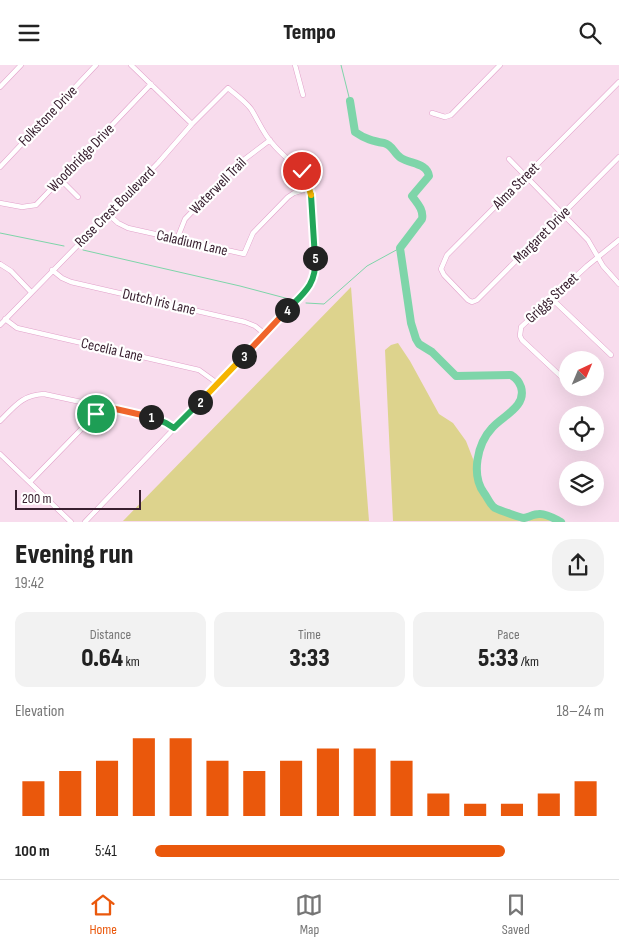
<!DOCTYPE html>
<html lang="en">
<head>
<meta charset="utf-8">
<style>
  :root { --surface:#fff; --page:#f2f2f2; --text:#222; --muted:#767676; --line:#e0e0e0; --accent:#ea580c }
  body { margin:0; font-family:"Sofia Sans Condensed",sans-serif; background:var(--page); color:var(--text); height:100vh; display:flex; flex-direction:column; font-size:19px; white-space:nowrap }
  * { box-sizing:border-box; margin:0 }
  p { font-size:16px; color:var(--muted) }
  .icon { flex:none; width:28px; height:28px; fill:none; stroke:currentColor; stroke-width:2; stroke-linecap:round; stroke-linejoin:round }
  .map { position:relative; height:457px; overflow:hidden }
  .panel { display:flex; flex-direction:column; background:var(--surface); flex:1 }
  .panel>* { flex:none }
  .needle { width:32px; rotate:44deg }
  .buttons { position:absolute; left:559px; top:286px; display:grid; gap:10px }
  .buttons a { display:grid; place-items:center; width:45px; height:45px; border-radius:50%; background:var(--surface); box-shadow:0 5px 20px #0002; font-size:25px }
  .scale { position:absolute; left:15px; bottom:12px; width:126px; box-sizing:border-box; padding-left:5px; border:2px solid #392030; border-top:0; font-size:14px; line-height:18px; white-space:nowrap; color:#392030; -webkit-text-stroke:4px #fff; paint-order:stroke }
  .pin { position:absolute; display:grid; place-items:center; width:42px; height:42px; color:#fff; margin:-21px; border:2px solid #fff; border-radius:50%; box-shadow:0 1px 5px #0007 }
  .km { position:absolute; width:25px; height:25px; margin:-12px; border-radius:50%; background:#222; color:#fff; font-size:14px; line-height:25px; text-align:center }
  .round { display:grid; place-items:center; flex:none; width:52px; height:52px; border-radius:20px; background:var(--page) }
  .summary { display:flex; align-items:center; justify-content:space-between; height:85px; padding:0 15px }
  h1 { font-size:28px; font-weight:800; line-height:38px }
  .stats { display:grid; grid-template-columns:repeat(3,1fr); gap:8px; height:85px; padding:5px 15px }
  .stats div { display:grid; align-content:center; border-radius:12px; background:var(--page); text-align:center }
  .stats b { font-size:25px; font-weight:800 }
  .stats small { font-size:14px; font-weight:400 }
  .stats p { font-size:14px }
  .chart { height:140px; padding:10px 15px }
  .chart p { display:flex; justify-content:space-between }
  .chart svg { width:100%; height:90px; margin-top:5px; stroke:var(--accent); stroke-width:6 }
  ul { padding:0 15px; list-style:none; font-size:16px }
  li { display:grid; grid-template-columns:80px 60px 1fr; align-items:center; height:38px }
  li i { height:12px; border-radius:6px; background:var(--accent) }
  header { display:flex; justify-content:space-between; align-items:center; height:65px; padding:0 15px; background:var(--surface); font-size:22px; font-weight:800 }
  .menu { display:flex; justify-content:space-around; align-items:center; height:70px; border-top:1px solid var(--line); background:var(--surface); font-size:14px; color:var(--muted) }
  .menu a { display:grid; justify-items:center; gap:2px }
  .menu .on { color:var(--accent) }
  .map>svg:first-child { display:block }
  .green { fill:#ddd38d }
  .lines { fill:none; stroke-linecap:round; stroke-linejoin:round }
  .stream { stroke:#7ed5a9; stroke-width:1 }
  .river { stroke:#7ed5a9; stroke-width:8 }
  .minor-casing { stroke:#e2a1ca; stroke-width:5.5 }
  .minor { stroke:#fff; stroke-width:4.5 }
  .split-1-casing { stroke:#fff; stroke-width:10 }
  .split-2-casing { stroke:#fff; stroke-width:10 }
  .split-3-casing { stroke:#fff; stroke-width:10 }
  .split-4-casing { stroke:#fff; stroke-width:10 }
  .split-5-casing { stroke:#fff; stroke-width:10 }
  .split-6-casing { stroke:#fff; stroke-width:10 }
  .split-7-casing { stroke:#fff; stroke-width:10 }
  .split-1 { stroke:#f0652b; stroke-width:6 }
  .split-2 { stroke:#22a559; stroke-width:6 }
  .split-3 { stroke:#f5b400; stroke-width:6 }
  .split-4 { stroke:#f0652b; stroke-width:6 }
  .split-5 { stroke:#22a559; stroke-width:6 }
  .split-6 { stroke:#22a559; stroke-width:6 }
  .split-7 { stroke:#f5b400; stroke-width:6 }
  .labels { text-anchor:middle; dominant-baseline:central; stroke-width:4.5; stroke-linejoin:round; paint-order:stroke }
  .street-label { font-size:15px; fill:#392030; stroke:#fff }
</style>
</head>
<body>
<header><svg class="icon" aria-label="menu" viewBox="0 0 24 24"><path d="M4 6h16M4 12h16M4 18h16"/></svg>Tempo<svg class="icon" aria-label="search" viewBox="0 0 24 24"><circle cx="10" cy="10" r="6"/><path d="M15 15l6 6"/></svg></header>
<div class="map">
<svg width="619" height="457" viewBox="0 0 619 457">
  <rect width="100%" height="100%" fill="#f8dced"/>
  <path class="green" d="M 351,222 L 369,456 L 123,456 Z
    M 398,278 L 410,296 L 439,349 L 453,358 L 466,376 L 475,399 L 476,416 L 487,433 L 508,451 L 518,454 L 538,447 L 559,456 L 393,456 L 385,285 L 391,280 Z"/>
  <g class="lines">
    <path class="stream" d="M 341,0 L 350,36
      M 0,168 L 64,181
      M 83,185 L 240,221 L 289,234
      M 306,238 L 324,239 L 367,201 L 400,183"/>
    <path class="river" d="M 350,36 L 355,67 C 365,74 373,76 384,78 C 393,80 394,89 401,93 C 411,99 427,98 429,111 L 412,131 C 417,138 424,145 422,154 L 400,183 L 411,258 L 416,274 L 419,279 L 432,287 L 456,311 L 511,310 C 516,313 519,316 521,322 C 527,342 502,351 492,363 C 477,379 471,410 484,428 C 488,433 490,440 495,443 C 499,445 521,453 524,453 C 529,452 534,449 539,449 C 546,448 555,454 561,457"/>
    <defs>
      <path id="minor" d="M 131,0 L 192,59
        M 295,0 L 303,30
        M 619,17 L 447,190 L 441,204 L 444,210 L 468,235 L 472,237 L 477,235 L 619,92
        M 0,22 L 21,0
        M 432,48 L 445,52 L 451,50 L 500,0
        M 509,94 L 588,175 L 603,201 L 619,219
        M 0,102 L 96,0
        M 60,114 L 78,132
        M 0,138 L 22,142 L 36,140 L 151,19
        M 108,149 L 118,158 L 128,163 L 244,189 L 253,168 L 288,132 L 294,128 L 310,123
        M 177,174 L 185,154 L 237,100 L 270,75
        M 0,199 L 11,206 L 31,227
        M 52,205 L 62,213 L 71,217 L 245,257 L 255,261 L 265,269
        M 552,234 L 611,290
        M 5,254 L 17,263 L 199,305 L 217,318
        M 0,260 L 158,98 L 192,59 L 228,23 C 235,29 245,36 251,44 C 258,55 263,68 272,78 C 288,98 308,104 312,134 L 316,204 L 310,221 L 85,457
        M 568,318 L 522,275 L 520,271 L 521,262 L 587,201 L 619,175
        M 0,356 C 15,341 22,330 44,329 L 155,353 L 174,363
        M 0,389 L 71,457
        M 30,417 L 96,349 L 99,340"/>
    </defs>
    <use href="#minor" class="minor-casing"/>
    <use href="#minor" class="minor"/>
  </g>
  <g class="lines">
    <defs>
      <path id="split-1" d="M 96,349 L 98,340 L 151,352"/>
      <path id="split-2" d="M 151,352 L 166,358 L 174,363 L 200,337"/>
      <path id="split-3" d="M 200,337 L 244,291"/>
      <path id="split-4" d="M 244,291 L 287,245"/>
      <path id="split-5" d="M 287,245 C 304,228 317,219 315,193"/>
      <path id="split-6" d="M 311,130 L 315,193"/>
      <path id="split-7" d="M 302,106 L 306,113 L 311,130"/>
    </defs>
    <use href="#split-1" class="split-1-casing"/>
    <use href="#split-2" class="split-2-casing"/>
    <use href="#split-3" class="split-3-casing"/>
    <use href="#split-4" class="split-4-casing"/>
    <use href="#split-5" class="split-5-casing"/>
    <use href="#split-6" class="split-6-casing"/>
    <use href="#split-7" class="split-7-casing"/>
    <use href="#split-1" class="split-1"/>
    <use href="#split-2" class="split-2"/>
    <use href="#split-3" class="split-3"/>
    <use href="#split-4" class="split-4"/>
    <use href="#split-5" class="split-5"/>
    <use href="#split-6" class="split-6"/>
    <use href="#split-7" class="split-7"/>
  </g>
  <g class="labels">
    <g class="street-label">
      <text transform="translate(48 51) rotate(-46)">Folkstone Drive</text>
      <text transform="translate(81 93) rotate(-46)">Woodbridge Drive</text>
      <text transform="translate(218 121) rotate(-45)">Waterwell Trail</text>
      <text transform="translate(516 121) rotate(-45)">Alma Street</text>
      <text transform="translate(115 142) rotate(-45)">Rose Crest Boulevard</text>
      <text transform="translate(542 170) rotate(-45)">Margaret Drive</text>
      <text transform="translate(192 178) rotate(13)">Caladium Lane</text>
      <text transform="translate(552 233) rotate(-43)">Griggs Street</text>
      <text transform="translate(159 237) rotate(13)">Dutch Iris Lane</text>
      <text transform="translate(112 285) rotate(13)">Cecelia Lane</text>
    </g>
  </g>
</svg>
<div class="buttons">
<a><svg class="needle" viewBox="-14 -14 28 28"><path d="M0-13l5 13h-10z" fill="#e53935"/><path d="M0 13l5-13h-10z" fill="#767676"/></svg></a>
<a><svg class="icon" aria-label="locate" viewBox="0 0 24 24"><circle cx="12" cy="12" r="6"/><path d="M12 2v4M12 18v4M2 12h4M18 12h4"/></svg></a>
<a><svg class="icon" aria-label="layers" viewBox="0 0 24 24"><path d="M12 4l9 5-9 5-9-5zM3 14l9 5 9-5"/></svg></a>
</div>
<div class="scale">200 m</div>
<div class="pin" style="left:96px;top:349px;background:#1e9e55"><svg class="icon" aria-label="arrive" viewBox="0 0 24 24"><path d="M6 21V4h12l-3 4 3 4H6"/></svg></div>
<div class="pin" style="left:302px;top:106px;background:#d93025"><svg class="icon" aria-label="check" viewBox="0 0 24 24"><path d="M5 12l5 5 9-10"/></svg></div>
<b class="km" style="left:151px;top:352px">1</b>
<b class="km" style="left:200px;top:337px">2</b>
<b class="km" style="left:244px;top:291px">3</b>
<b class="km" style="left:287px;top:245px">4</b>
<b class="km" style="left:315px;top:193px">5</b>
</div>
<section class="panel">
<div class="summary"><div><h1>Evening run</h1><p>19:42</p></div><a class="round"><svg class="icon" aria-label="share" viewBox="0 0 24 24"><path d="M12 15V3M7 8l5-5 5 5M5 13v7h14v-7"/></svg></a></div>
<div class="stats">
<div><p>Distance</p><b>0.64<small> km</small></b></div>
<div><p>Time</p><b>3:33</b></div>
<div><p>Pace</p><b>5:33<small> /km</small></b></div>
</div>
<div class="chart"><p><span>Elevation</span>18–24 m</p>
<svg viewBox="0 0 160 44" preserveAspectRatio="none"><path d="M5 44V27M15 44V22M25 44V17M35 44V6M45 44V6M55 44V17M65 44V22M75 44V17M85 44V11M95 44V11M105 44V17M115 44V33M125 44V38M135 44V38M145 44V33M155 44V27"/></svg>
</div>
<ul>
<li><b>100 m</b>5:41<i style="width:78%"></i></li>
</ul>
</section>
<nav class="menu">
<a class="on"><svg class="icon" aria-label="home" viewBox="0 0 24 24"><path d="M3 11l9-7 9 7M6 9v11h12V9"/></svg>Home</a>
<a><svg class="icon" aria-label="map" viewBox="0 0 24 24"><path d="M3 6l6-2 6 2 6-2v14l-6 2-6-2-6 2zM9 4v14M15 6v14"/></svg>Map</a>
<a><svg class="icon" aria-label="saved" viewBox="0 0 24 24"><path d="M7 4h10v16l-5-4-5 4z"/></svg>Saved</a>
</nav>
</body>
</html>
